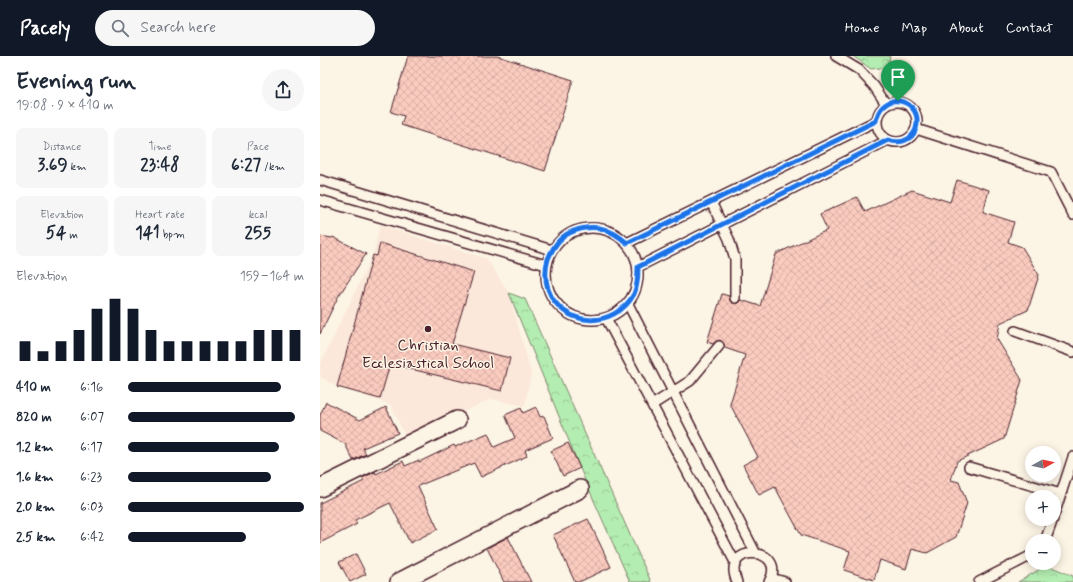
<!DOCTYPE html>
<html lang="en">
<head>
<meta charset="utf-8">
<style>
  :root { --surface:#fff; --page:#f6f6f7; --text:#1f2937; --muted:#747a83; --accent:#111827 }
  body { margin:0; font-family:Mynerve,sans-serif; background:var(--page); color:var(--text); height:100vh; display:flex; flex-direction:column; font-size:15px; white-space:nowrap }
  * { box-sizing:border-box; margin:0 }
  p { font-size:13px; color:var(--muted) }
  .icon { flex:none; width:22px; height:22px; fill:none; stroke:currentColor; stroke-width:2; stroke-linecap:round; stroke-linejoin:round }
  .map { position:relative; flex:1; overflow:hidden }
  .side { display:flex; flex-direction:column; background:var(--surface); width:320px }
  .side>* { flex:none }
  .needle { width:26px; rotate:82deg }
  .buttons { position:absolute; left:705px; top:390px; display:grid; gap:8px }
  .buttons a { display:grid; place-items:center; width:36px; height:36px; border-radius:50%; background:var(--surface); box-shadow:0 2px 10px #0003; font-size:20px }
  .pin { position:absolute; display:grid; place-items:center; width:34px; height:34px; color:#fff; margin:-41px -17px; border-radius:50% 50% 50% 0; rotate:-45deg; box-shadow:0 0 4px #0007 }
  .pin .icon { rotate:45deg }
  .round { display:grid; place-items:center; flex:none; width:42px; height:42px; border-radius:21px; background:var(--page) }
  .overview { display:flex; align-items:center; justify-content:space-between; height:68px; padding:0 16px }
  h1 { font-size:22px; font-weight:700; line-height:30px }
  .figures { display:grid; grid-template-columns:repeat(3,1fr); gap:6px; height:68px; padding:4px 16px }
  .figures div { display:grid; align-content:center; border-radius:8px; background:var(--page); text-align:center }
  .figures b { font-size:17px; font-weight:700 }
  .figures small { font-size:11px; font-weight:400 }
  .figures p { font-size:11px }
  .chart { height:112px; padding:8px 16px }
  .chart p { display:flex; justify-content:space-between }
  .chart svg { width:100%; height:72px; margin-top:4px; stroke:var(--accent); stroke-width:6 }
  ul { padding:0 16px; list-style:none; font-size:13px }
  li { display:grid; grid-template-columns:64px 48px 1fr; align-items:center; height:30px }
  li i { height:10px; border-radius:5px; background:var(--accent) }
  header { display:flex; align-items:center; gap:24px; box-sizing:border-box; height:56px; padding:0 20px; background:var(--accent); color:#fff }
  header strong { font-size:19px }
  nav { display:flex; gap:22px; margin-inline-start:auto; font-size:14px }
  .search { width:280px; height:36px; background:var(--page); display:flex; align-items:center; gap:10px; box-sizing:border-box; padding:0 14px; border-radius:22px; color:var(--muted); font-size:15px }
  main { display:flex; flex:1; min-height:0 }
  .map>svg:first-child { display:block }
  .built { fill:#fbe8da }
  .forest { fill:url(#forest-crowns); stroke:#7f866e }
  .building { fill:url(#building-cross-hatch); stroke:#4a1f2b }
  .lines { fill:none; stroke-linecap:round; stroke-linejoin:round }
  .lane-casing { stroke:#4a1f2b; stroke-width:12 }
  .street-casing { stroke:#4a1f2b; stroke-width:20 }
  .lane { stroke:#fcf5e5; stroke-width:9 }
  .street { stroke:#fcf5e5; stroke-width:17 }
  .route-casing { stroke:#fff; stroke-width:8 }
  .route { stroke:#1a73e8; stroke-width:5 }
  .poi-dot { fill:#4a1f2b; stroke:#fcf5e5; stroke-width:1.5 }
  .labels { text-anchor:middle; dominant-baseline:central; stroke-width:3; stroke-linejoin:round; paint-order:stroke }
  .poi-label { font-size:16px; fill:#4a1f2b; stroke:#fcf5e5 }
</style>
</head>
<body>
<header>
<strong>Pacely</strong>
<div class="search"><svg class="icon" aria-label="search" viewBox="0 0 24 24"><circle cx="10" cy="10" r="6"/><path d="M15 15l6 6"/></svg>Search here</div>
<nav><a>Home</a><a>Map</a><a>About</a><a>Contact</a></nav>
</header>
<main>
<section class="side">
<div class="overview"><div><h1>Evening run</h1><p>19:08 · 9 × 410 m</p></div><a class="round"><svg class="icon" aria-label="share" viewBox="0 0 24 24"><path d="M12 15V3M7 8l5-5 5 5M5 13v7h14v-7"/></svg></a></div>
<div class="figures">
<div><p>Distance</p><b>3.69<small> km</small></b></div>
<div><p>Time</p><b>23:48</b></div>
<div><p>Pace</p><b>6:27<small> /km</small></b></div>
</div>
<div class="figures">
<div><p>Elevation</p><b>54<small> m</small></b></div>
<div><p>Heart rate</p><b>141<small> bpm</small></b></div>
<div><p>kcal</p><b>255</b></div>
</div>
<div class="chart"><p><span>Elevation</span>159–164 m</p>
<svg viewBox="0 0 160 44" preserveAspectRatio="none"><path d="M5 44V32M15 44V38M25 44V32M35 44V25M45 44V12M55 44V6M65 44V12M75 44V25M85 44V32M95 44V32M105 44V32M115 44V32M125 44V32M135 44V25M145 44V25M155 44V25"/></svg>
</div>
<ul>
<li><b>410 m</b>6:16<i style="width:87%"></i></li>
<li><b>820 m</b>6:07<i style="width:95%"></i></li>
<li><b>1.2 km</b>6:17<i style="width:86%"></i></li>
<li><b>1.6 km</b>6:23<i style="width:81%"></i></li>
<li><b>2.0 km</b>6:03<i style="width:100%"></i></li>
<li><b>2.5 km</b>6:42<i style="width:67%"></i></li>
</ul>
</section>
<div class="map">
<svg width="753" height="526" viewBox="0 0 753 526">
  <defs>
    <pattern id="forest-crowns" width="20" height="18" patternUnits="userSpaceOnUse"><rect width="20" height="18" fill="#b4edb1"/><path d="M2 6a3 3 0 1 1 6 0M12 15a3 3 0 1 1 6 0" fill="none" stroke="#9ccb98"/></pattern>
    <pattern id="building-cross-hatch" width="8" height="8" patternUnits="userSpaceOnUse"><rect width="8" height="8" fill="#facbbf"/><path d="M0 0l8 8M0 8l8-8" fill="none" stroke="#d8aea4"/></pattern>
  </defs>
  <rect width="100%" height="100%" fill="#fcf5e5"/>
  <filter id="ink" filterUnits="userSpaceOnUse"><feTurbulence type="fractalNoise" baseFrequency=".025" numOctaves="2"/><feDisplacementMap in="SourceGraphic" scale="8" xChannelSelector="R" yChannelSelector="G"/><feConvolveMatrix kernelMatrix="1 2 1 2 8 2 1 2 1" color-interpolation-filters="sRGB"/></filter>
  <g filter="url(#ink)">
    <path class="built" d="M 60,169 L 167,203 L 189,237 L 211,317 L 205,350 L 171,343 L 86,382 L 71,349 L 17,331 L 0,321 L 0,309 L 53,198 Z"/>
    <path class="forest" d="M 533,0 L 570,0 L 568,11 L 551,13 Z
      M 189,237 L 205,243 L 331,526 L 310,526 L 264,422 Z
      M 727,509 L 753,520 L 753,526 L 698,526 Z"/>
    <path class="building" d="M 88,0 L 178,0 L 253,24 L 225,115 L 81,69 L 84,60 L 71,56 Z
      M 637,124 L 669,134 L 663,156 L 694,166 L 688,186 L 702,191 L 719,219 L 708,254 L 680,267 L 677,283 L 702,324 L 684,383 L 637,405 L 631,424 L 639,426 L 647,447 L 636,481 L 607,497 L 592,493 L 586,513 L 560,504 L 554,524 L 524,514 L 530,495 L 481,479 L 455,431 L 439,439 L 423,409 L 438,401 L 410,348 L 425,299 L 405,292 L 404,288 L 400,284 L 397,285 L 393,288 L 387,286 L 402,238 L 409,240 L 410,245 L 412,247 L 418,247 L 421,244 L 440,250 L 456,198 L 507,174 L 500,158 L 537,141 L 545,156 L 592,134 L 630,146 Z
      M 0,180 L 12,182 L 13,181 L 46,198 L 18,241 L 0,278 Z
      M 60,187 L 154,216 L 132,288 L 190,302 L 182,335 L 70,308 L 60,343 L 17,331 L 53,199 L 57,200 Z
      M 6,346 L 40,364 L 66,351 L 78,377 L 43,392 L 46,398 L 33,404 L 25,388 L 0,375 L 0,359 Z
      M 216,351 L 220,361 L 224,360 L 233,382 L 205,394 L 207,400 L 161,421 L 154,407 L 98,430 L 118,473 L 90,487 L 70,447 L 35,464 L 37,468 L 0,487 L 0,447 L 44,425 L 42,422 L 55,416 L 56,418 L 83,405 L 85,410 L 99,404 L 99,406 L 134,389 L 135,391 L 168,377 L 174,391 L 195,382 L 185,359 L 201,352 L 203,357 Z
      M 248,387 L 260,412 L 243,420 L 231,395 Z
      M 268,463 L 291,511 L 259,526 L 255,526 L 233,479 Z
      M 188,481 L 211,526 L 184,526 L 167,492 Z
      M 36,498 L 46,518 L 30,526 L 19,506 Z"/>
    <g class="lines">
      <defs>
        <path id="lane" d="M 516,0 L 539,14 L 554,30 L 566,48
          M557 66a20 20 0 1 1 40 0a20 20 0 1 1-40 0Z
          M 596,73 L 731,116 L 753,159
          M 0,124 L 232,194
          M 0,144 L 226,209
          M 391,146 L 409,183 L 415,203 L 415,242
          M226 218a46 46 0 1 1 92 0a46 46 0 1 1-92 0Z
          M 307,187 L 556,65
          M 318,211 L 568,84
          M 308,248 L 435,496
          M 286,262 L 416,508
          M 695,275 L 753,296
          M 332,349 L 370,325 L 399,290
          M 649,411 L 741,438
          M 734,459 L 753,401
          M 725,485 L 733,463
          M 451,522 L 465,526
          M 417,526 C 399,486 469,490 449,526
          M 659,526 L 712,499"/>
        <path id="street" d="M 0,432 L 137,364
          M 79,526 L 260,433"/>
      </defs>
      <use href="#lane" class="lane-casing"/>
      <use href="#street" class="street-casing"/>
      <use href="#lane" class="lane"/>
      <use href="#street" class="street"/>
    </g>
  </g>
  <g class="lines" filter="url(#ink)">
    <defs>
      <path id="route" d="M 572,45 C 609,42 603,96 568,84 L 318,211 C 318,220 318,229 314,238 C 294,274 242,272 228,233 C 225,223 225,213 228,203 C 233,191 241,179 254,175 C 275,167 291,173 307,187 L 556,65 C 558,55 562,49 572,45 Z"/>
    </defs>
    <use href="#route" class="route-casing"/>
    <use href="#route" class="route"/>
  </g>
  <circle class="poi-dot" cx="108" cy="273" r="4"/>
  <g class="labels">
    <g class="poi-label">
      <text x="108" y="289">Christian<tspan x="108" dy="18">Ecclesiastical School</tspan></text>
    </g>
  </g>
</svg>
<div class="buttons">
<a><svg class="needle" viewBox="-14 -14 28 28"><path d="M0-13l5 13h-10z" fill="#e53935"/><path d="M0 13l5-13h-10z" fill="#747a83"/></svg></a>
<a>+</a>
<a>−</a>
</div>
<div class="pin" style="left:578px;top:45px;background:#1e9e55"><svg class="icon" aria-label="arrive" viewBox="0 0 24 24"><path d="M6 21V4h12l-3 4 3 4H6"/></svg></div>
</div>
</main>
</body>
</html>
